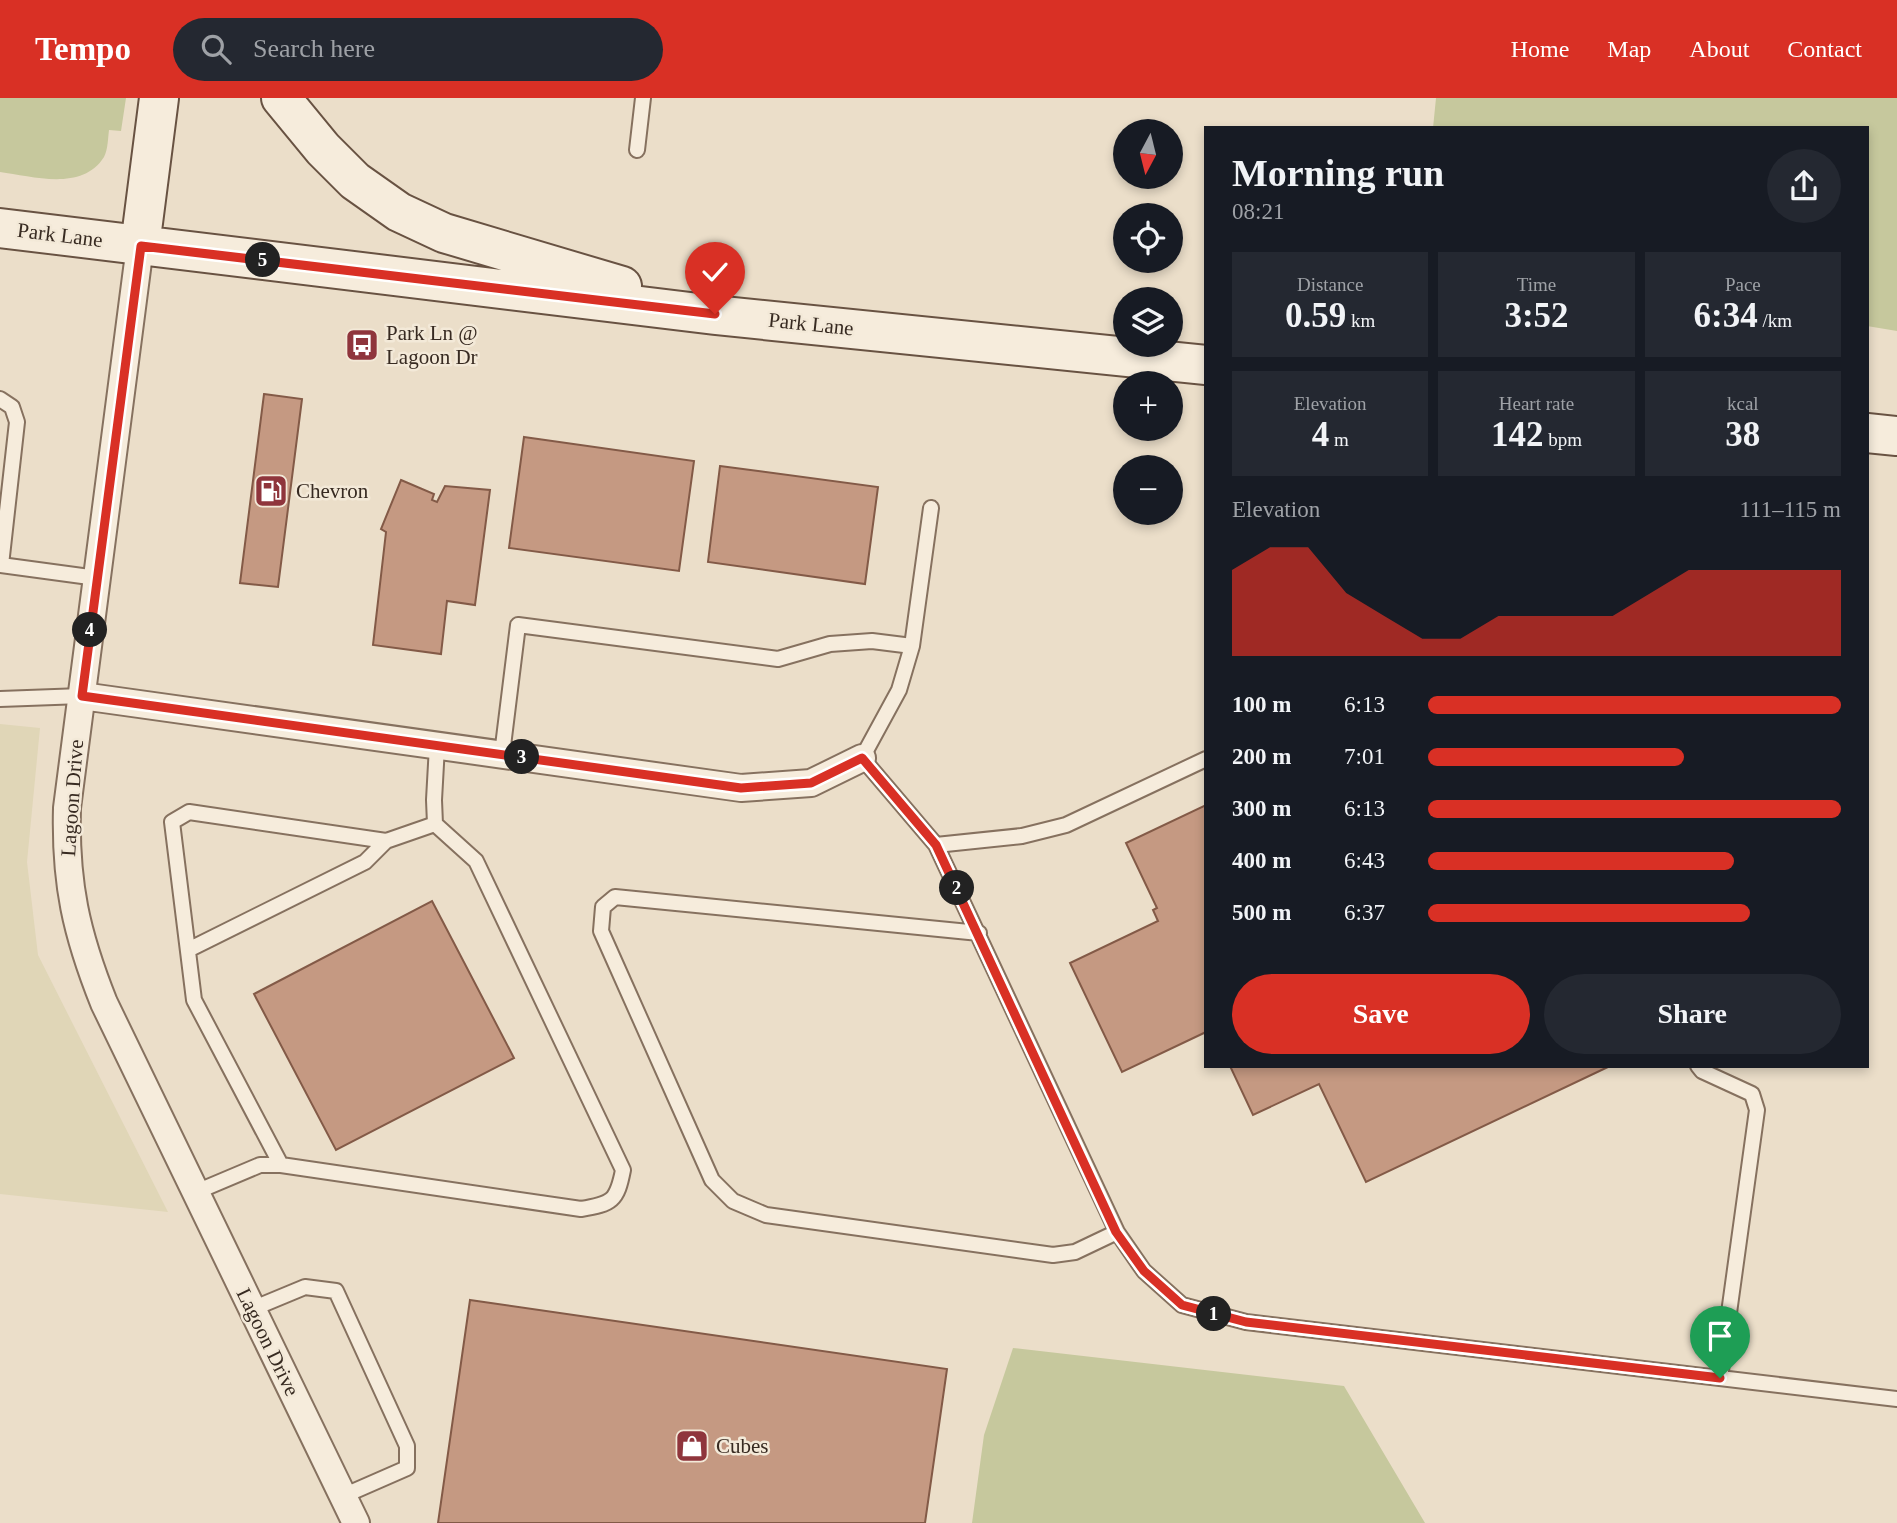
<!DOCTYPE html>
<html lang="en">
<head>
<meta charset="utf-8">
<style>
  :root { --surface:#171b24; --page:#242831; --text:#f1f3f6; --muted:#9ea1a6; --accent:#d93025 }
  body { margin:0; font-family:Georgia,serif; background:var(--page); color:var(--text); height:100vh; display:flex; flex-direction:column; font-size:26px; white-space:nowrap }
  * { box-sizing:border-box; margin:0 }
  p { font-size:23px; color:var(--muted) }
  .icon { flex:none; width:38px; height:38px; fill:none; stroke:currentColor; stroke-width:2; stroke-linecap:round; stroke-linejoin:round }
  .map { position:relative; flex:1; overflow:hidden }
  .panel { position:absolute; left:1204px; top:28px; width:665px; height:942px; display:flex; flex-direction:column; background:var(--surface); border-radius:0px; box-shadow:0 4px 10px #0003 }
  .panel>* { flex:none }
  .needle { width:46px; rotate:187deg }
  .controls { position:absolute; left:1113px; top:21px; display:grid; gap:14px }
  .controls a { display:grid; place-items:center; width:70px; height:70px; border-radius:50%; background:var(--surface); box-shadow:0 4px 10px #0003; font-size:35px }
  .pin { position:absolute; display:grid; place-items:center; width:60px; height:60px; color:#fff; margin:-72px -30px; border-radius:50% 50% 50% 0; rotate:-45deg; box-shadow:0 0 7px #0007 }
  .pin .icon { rotate:45deg }
  .km { position:absolute; width:35px; height:35px; margin:-18px; border-radius:50%; background:#222; color:#fff; font-size:19px; line-height:35px; text-align:center }
  .round { display:grid; place-items:center; flex:none; width:74px; height:74px; border-radius:37px; background:var(--page) }
  .headline { display:flex; align-items:center; justify-content:space-between; height:119px; padding:0 28px }
  h1 { font-size:38px; font-weight:800; line-height:52px }
  .metrics { display:grid; grid-template-columns:repeat(3,1fr); gap:10px; height:119px; padding:7px 28px }
  .metrics div { display:grid; align-content:center; border-radius:0px; background:var(--page); text-align:center }
  .metrics b { font-size:35px; font-weight:800 }
  .metrics small { font-size:19px; font-weight:400 }
  .metrics p { font-size:19px }
  .chart { height:196px; padding:14px 28px }
  .chart p { display:flex; justify-content:space-between }
  .chart svg { width:100%; height:126px; margin-top:7px; fill:var(--accent); opacity:.7 }
  .action { display:flex; gap:14px; margin-top:auto; padding:14px 28px }
  .action a { flex:1; height:80px; border-radius:42px; background:var(--accent); color:#fff; font-size:28px; font-weight:800; line-height:80px; text-align:center }
  .action a+a { background:var(--page); color:var(--text) }
  ul { padding:0 28px; list-style:none; font-size:23px }
  li { display:grid; grid-template-columns:112px 84px 1fr; align-items:center; height:52px }
  li i { height:18px; border-radius:9px; background:var(--accent) }
  header { display:flex; align-items:center; gap:42px; box-sizing:border-box; height:98px; padding:0 35px; background:var(--accent); color:#fff }
  header strong { font-size:33px }
  nav { display:flex; gap:38px; margin-inline-start:auto; font-size:24px }
  .search { width:490px; height:63px; background:var(--page); display:flex; align-items:center; gap:18px; box-sizing:border-box; padding:0 24px; border-radius:38px; color:var(--muted); font-size:26px }
  .map>svg:first-child { display:block }
  .farmland { fill:#e0d6b7 }
  .green { fill:#c6c89d }
  .building { fill:#c59982; stroke:#835a47; stroke-width:2 }
  .lines { fill:none; stroke-linecap:round; stroke-linejoin:round }
  .lane-casing { stroke:#86715f; stroke-width:18 }
  .street-casing { stroke:#86715f; stroke-width:30 }
  .secondary-casing { stroke:#685242; stroke-width:42 }
  .lane { stroke:#f6ecdc; stroke-width:14 }
  .street { stroke:#f6ecdc; stroke-width:26 }
  .secondary { stroke:#f6ecdc; stroke-width:38 }
  .route-casing { stroke:#fff; stroke-width:14 }
  .route { stroke:#d93025; stroke-width:9 }
  .labels { text-anchor:middle; dominant-baseline:central; stroke-width:5; stroke-linejoin:round; paint-order:stroke }
  .street-label { font-size:21px; fill:#372a21; stroke:#f3e9d8 }
  .poi-label { font-size:21px; fill:#372a21; stroke:#f3e9d8; text-anchor:start }
</style>
</head>
<body>
<header>
<strong>Tempo</strong>
<div class="search"><svg class="icon" aria-label="search" viewBox="0 0 24 24"><circle cx="10" cy="10" r="6"/><path d="M15 15l6 6"/></svg>Search here</div>
<nav><a>Home</a><a>Map</a><a>About</a><a>Contact</a></nav>
</header>
<div class="map">
<svg width="1897" height="1425" viewBox="0 0 1897 1425">
  <rect width="100%" height="100%" fill="#ebdec9"/>
  <path class="farmland" d="M 0,626 L 40,630 L 27,764 L 38,857 L 168,1114 L 0,1096 Z"/>
  <path class="green" d="M 0,0 L 126,0 L 121,33 L 109,32 C 108,39 108,52 104,59 C 82,94 32,78 0,74 Z
    M 1436,0 L 1897,0 L 1897,233 L 1867,228 L 1867,30 L 1433,30 Z
    M 1013,1250 L 1344,1288 L 1425,1425 L 972,1425 L 984,1337 Z"/>
  <path class="building" d="M 264,296 L 302,301 L 278,489 L 240,485 Z
    M 524,339 L 694,363 L 679,473 L 509,450 Z
    M 720,368 L 878,389 L 865,486 L 708,464 Z
    M 401,382 L 434,396 L 432,402 L 437,404 L 445,388 L 490,392 L 475,507 L 447,503 L 441,556 L 373,547 L 386,434 L 381,431 Z
    M 1206,707 L 1206,934 L 1122,974 L 1070,865 L 1158,823 L 1153,812 L 1157,810 L 1126,745 Z
    M 432,803 L 514,960 L 336,1052 L 254,896 Z
    M 1230,968 L 1610,968 L 1366,1084 L 1319,986 L 1253,1017 Z
    M 470,1202 L 947,1271 L 925,1425 L 438,1425 Z"/>
  <g class="lines">
    <defs>
      <path id="lane" d="M 637,52 L 643,0
        M 0,301 L 12,309 L 17,324 L 1,467 L 97,480
        M 931,410 L 912,548 L 899,592 L 862,660 L 936,747 L 1117,1134 L 1144,1173 L 1182,1207 L 1246,1224 L 1897,1301
        M 0,601 L 82,598
        M 502,656 L 518,527 L 778,561 L 830,546 L 872,543 L 912,548
        M 936,747 L 1022,738 L 1066,727 L 1206,661
        M 979,835 L 615,799 L 603,809 L 601,833 L 712,1082 L 733,1103 L 766,1117 L 1053,1157 L 1075,1154 L 1117,1134
        M 188,852 L 365,764 L 386,743
        M 1698,968 L 1702,973 L 1752,996 L 1757,1012 L 1720,1280
        M 281,1067 L 194,902 L 172,724 L 189,714 L 386,743 L 435,726
        M 196,1094 L 260,1067 L 281,1067 L 581,1111 C 612,1106 617,1103 623,1072 L 476,763 L 435,726 L 434,702 L 437,648
        M 252,1211 L 305,1189 L 336,1193 L 407,1348 L 407,1370 L 343,1398"/>
      <path id="street" d="M 140,148 L 67,710 C 65,785 76,835 104,905 L 356,1425
        M 82,598 L 741,690 L 811,685 L 862,660"/>
      <path id="secondary" d="M 281,0 L 323,51 L 355,83 L 399,114 L 444,135 L 622,188
        M 0,130 L 715,217 L 1206,267
        M 140,148 L 159,0
        M 1867,335 L 1897,338"/>
    </defs>
    <use href="#lane" class="lane-casing"/>
    <use href="#street" class="street-casing"/>
    <use href="#secondary" class="secondary-casing"/>
    <use href="#lane" class="lane"/>
    <use href="#street" class="street"/>
    <use href="#secondary" class="secondary"/>
  </g>
  <g class="lines">
    <defs>
      <path id="route" d="M 715,216 L 141,148 L 82,598 L 741,690 L 811,685 L 862,660 L 936,747 L 1116,1134 L 1144,1173 L 1182,1207 L 1246,1224 L 1720,1280"/>
    </defs>
    <use href="#route" class="route-casing"/>
    <use href="#route" class="route"/>
  </g>
  <defs>
    <symbol id="bus-square" viewBox="-11 -11 22 22"><rect x="-9" y="-9" width="18" height="18" rx="4" fill="#8f353c" stroke="#f3e9d8"/><path d="M-5-6H5V4H4V6H2V4H-2V6H-4V4H-5ZM-3.5-4V0h7V-4ZM-3.5 1.2v1.5H-2V1.2ZM2 1.2v1.5H3.5V1.2Z" fill="#fff"/></symbol>
    <symbol id="fuel-square" viewBox="-11 -11 22 22"><rect x="-9" y="-9" width="18" height="18" rx="4" fill="#8f353c" stroke="#f3e9d8"/><path d="M-5.5-6h7V0h2V4h1.3V-2.5L3-4.5l.8-.8L6-3V5H2.5V1h-1V6h-7ZM-4.2-4.7v3.2H.2V-4.7Z" fill="#fff"/></symbol>
    <symbol id="shop-square" viewBox="-11 -11 22 22"><rect x="-9" y="-9" width="18" height="18" rx="4" fill="#8f353c" stroke="#f3e9d8"/><path d="M-5-2.5h2.3a2.7 3.5 0 0 1 5.4 0H5L5.5 6h-11ZM-1.5-2.5h3a1.5 2.3 0 0 0-3 0Z" fill="#fff"/></symbol>
  </defs>
  <g fill-rule="evenodd">
    <use href="#bus-square" x="343" y="228" width="38" height="38"/>
    <use href="#fuel-square" x="252" y="374" width="38" height="38"/>
    <use href="#shop-square" x="673" y="1329" width="38" height="38"/>
  </g>
  <g class="labels">
    <g class="street-label">
      <text transform="translate(60 137) rotate(7)">Park Lane</text>
      <text transform="translate(811 226) rotate(6)">Park Lane</text>
      <text transform="translate(72 700) rotate(-86)">Lagoon Drive</text>
      <text transform="translate(268 1244) rotate(64)">Lagoon Drive</text>
    </g>
    <g class="poi-label">
      <text x="386" y="235">Park Ln @<tspan x="386" dy="24">Lagoon Dr</tspan></text>
      <text x="296" y="393">Chevron</text>
      <text x="716" y="1348">Cubes</text>
    </g>
  </g>
</svg>
<div class="controls">
<a><svg class="needle" viewBox="-14 -14 28 28"><path d="M0-13l5 13h-10z" fill="#e53935"/><path d="M0 13l5-13h-10z" fill="#9ea1a6"/></svg></a>
<a><svg class="icon" aria-label="locate" viewBox="0 0 24 24"><circle cx="12" cy="12" r="6"/><path d="M12 2v4M12 18v4M2 12h4M18 12h4"/></svg></a>
<a><svg class="icon" aria-label="layers" viewBox="0 0 24 24"><path d="M12 4l9 5-9 5-9-5zM3 14l9 5 9-5"/></svg></a>
<a>+</a>
<a>−</a>
</div>
<div class="pin" style="left:1720px;top:1280px;background:#1e9e55"><svg class="icon" aria-label="arrive" viewBox="0 0 24 24"><path d="M6 21V4h12l-3 4 3 4H6"/></svg></div>
<div class="pin" style="left:715px;top:216px;background:#d93025"><svg class="icon" aria-label="check" viewBox="0 0 24 24"><path d="M5 12l5 5 9-10"/></svg></div>
<b class="km" style="left:1214px;top:1216px">1</b>
<b class="km" style="left:957px;top:790px">2</b>
<b class="km" style="left:522px;top:659px">3</b>
<b class="km" style="left:90px;top:532px">4</b>
<b class="km" style="left:263px;top:162px">5</b>
<section class="panel">
<div class="headline"><div><h1>Morning run</h1><p>08:21</p></div><a class="round"><svg class="icon" aria-label="share" viewBox="0 0 24 24"><path d="M12 15V3M7 8l5-5 5 5M5 13v7h14v-7"/></svg></a></div>
<div class="metrics">
<div><p>Distance</p><b>0.59<small> km</small></b></div>
<div><p>Time</p><b>3:52</b></div>
<div><p>Pace</p><b>6:34<small> /km</small></b></div>
</div>
<div class="metrics">
<div><p>Elevation</p><b>4<small> m</small></b></div>
<div><p>Heart rate</p><b>142<small> bpm</small></b></div>
<div><p>kcal</p><b>38</b></div>
</div>
<div class="chart"><p><span>Elevation</span>111–115 m</p>
<svg viewBox="0 0 160 44" preserveAspectRatio="none"><path d="M0 44V14L10 6L20 6L30 22L40 30L50 38L60 38L70 30L80 30L90 30L100 30L110 22L120 14L130 14L140 14L150 14L160 14V44z"/></svg>
</div>
<ul>
<li><b>100 m</b>6:13<i style="width:100%"></i></li>
<li><b>200 m</b>7:01<i style="width:62%"></i></li>
<li><b>300 m</b>6:13<i style="width:100%"></i></li>
<li><b>400 m</b>6:43<i style="width:74%"></i></li>
<li><b>500 m</b>6:37<i style="width:78%"></i></li>
</ul>
<div class="action"><a>Save</a><a>Share</a></div>
</section>
</div>
</body>
</html>
